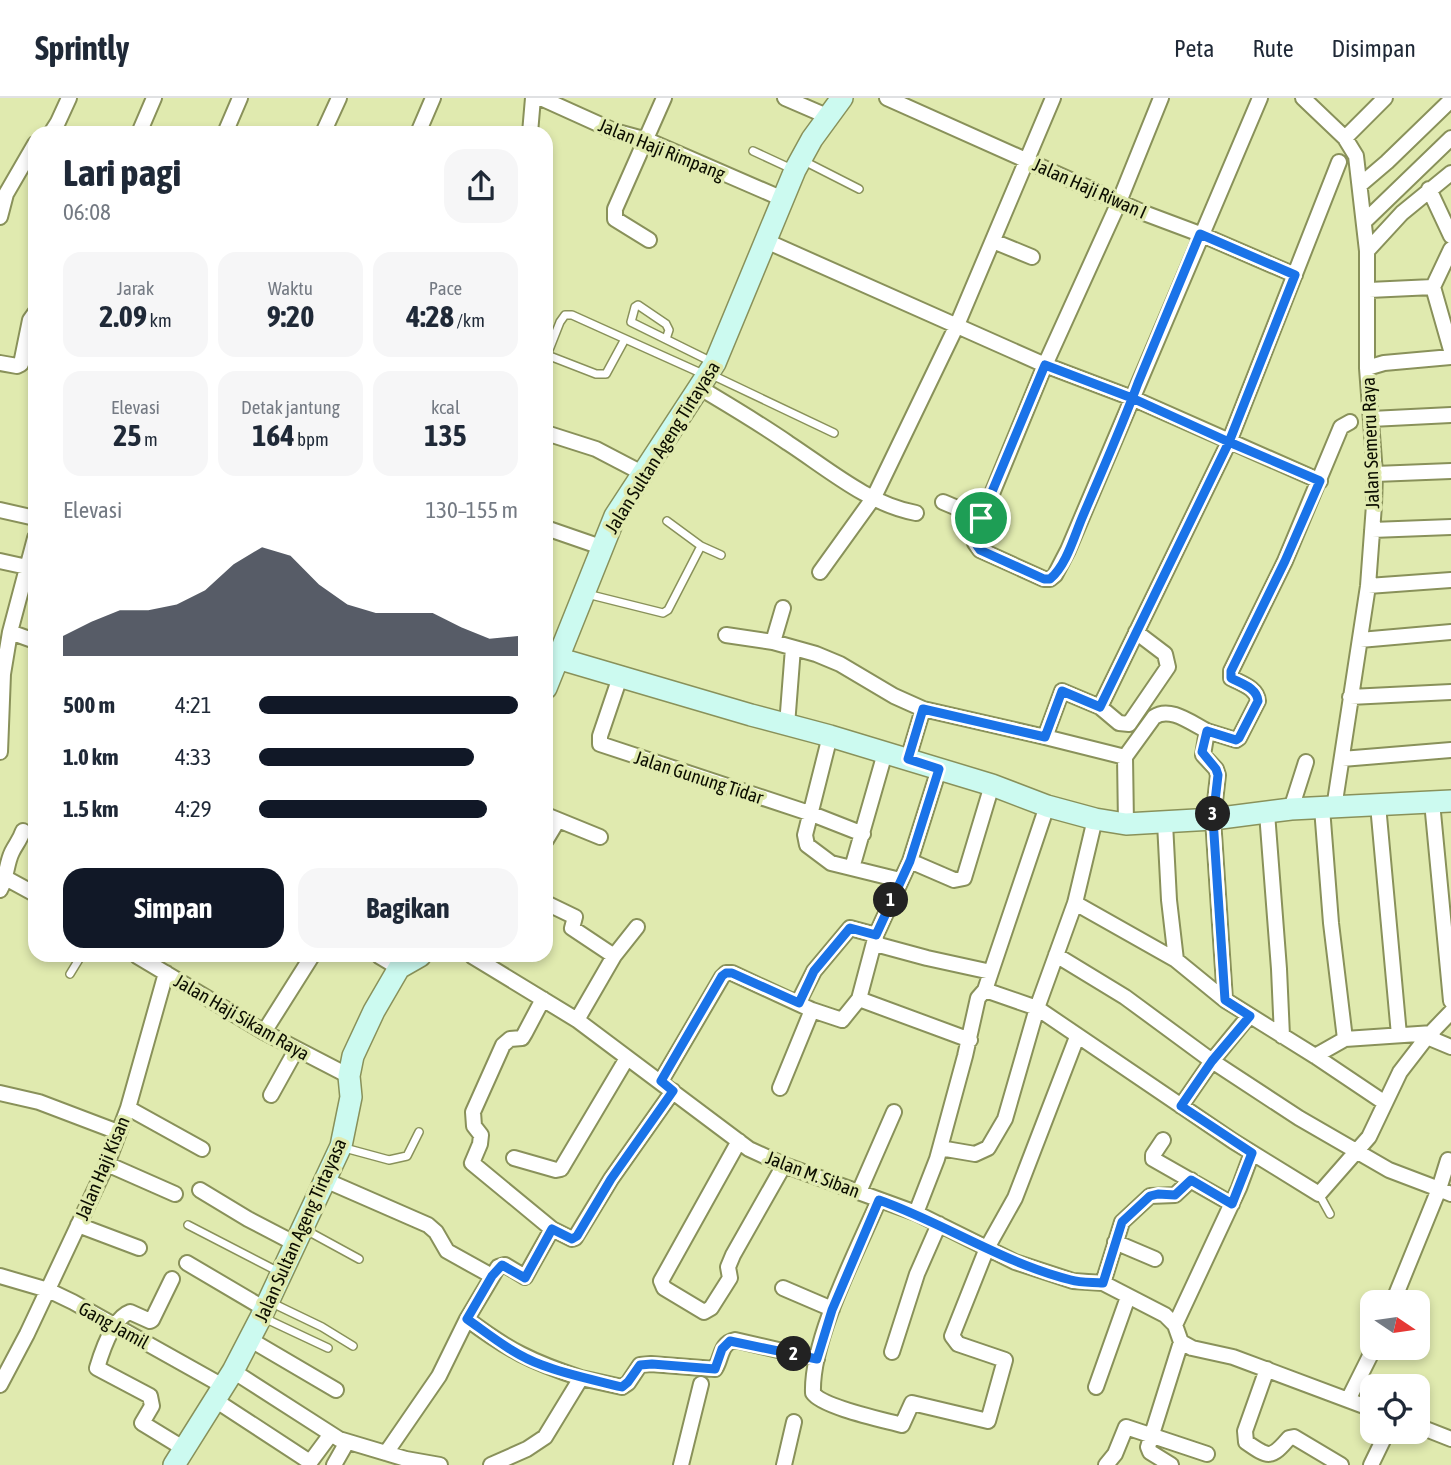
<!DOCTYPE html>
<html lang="id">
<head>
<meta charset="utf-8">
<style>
  :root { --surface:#fff; --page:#f6f6f7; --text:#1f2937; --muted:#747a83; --line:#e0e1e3; --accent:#111827 }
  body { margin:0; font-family:"Asap Condensed",sans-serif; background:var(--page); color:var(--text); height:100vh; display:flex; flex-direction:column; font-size:26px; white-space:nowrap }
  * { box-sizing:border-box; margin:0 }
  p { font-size:23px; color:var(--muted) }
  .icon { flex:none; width:38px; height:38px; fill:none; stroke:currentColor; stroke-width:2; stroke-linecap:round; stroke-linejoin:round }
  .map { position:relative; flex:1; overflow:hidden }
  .details { position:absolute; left:28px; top:28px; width:525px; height:836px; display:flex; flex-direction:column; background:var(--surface); border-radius:21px; box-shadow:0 4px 10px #0003 }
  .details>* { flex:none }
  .needle { width:46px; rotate:103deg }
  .tools { position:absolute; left:1360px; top:1192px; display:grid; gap:14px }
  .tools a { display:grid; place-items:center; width:70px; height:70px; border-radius:14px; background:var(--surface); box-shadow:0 4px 10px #0003; font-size:35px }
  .pin { position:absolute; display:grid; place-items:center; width:60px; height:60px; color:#fff; margin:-30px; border:4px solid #fff; border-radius:50%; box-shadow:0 2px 7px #0007 }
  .km { position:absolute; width:35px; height:35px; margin:-18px; border-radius:50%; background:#222; color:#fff; font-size:19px; line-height:35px; text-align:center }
  .round { display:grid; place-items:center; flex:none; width:74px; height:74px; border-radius:21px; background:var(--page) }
  .summary { display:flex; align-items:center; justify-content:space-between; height:119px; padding:0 35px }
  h1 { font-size:38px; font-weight:700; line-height:52px }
  .metrics { display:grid; grid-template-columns:repeat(3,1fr); gap:10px; height:119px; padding:7px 35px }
  .metrics div { display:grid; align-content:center; border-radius:18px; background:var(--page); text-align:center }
  .metrics b { font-size:30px; font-weight:700 }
  .metrics small { font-size:19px; font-weight:400 }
  .metrics p { font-size:19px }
  .chart { height:196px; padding:14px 35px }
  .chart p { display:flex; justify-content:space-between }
  .chart svg { width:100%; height:126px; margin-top:7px; fill:var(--accent); opacity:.7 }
  .primary-button { display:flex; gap:14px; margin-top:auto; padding:14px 35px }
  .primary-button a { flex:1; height:80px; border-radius:21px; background:var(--accent); color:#fff; font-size:28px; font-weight:700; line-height:80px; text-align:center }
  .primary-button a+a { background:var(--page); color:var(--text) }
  ul { padding:0 35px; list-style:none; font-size:23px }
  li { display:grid; grid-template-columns:112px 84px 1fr; align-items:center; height:52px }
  li i { height:18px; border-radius:9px; background:var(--accent) }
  header { display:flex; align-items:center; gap:42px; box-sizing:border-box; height:98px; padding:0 35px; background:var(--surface); border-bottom:2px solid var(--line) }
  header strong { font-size:33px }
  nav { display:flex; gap:38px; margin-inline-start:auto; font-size:24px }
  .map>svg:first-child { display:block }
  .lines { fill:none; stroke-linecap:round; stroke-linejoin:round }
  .lane-casing { stroke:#89915a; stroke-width:10 }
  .street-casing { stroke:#89915a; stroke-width:18 }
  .secondary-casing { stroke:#89915a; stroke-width:24 }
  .lane { stroke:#fff; stroke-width:7 }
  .street { stroke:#fff; stroke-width:14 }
  .secondary { stroke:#ccfaf0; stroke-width:21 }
  .route-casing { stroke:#fff; stroke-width:14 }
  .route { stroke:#1a73e8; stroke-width:9 }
  .labels { text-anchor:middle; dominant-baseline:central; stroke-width:7; stroke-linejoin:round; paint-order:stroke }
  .street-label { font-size:19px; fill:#0c0e00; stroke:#e0eaaf }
</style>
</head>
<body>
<header>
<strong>Sprintly</strong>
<nav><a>Peta</a><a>Rute</a><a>Disimpan</a></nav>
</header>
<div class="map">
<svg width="1451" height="1367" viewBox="0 0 1451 1367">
  <rect width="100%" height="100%" fill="#e0eaaf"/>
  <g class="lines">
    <defs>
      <path id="lane" d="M 753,53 L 794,72
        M 802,62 L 859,91
        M 625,241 L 606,276 L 596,276 L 547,257 L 560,224 L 565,217 L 572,217 L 703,276
        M 666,241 L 669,232 L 666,226 L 638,207 L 635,209 L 631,224 L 712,264
        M 712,277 L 834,335
        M 667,423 L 701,448 L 721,457
        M 587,496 L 663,515 L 668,512 L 701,448
        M 70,876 L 81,858
        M 341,1049 L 389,1062 L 407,1058 L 419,1034
        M 1319,1096 L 1330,1116
        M 188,1127 L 281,1175
        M 304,1131 L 359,1161
        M 270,1204 L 322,1229 L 353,1248
        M 262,1219 L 328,1250"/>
      <path id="street" d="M 541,0 L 614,33 L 647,42 L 783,101
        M 785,0 L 829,19
        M 887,0 L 1144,115 L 1200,136 L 1295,177
        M 1161,0 L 1119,104 L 1045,267 L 975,437 L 975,445 L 980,452 L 1044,481 L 1050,481 L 1055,477 L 1068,452 L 1260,0
        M 1303,0 L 1345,40 L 1356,58 L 1367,153 L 1367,270 L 1375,376 L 1374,407 L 1368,488 L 1334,710
        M 51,35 L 58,24 L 69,0
        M 139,35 L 154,0
        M 225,35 L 240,0
        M 323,35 L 339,0
        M 418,35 L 433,0
        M 530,35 L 533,0
        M 1345,40 L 1385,0
        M 1360,87 L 1387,64 L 1451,2
        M 1429,91 L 1451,138
        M 0,119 L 6,96 L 35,46
        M 1365,123 L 1451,40
        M 649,142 L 615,121 L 615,111 L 664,0
        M 766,143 L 1045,267 L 1132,300 L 1320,383
        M 993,143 L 1032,159
        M 1367,153 L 1402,115 L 1451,75
        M 1433,189 L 1451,151
        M 1369,192 L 1433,189 L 1451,252
        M 0,265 L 17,268 L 21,266 L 30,222 L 35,215
        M 1367,270 L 1384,265 L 1451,259
        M 700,290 C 730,308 759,325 788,345 C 828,371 868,406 916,415
        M 1371,321 L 1451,317
        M 546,335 L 596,351 L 642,375
        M 1375,376 L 1451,373
        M 943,404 L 981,420
        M 0,412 L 35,420
        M 546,430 L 601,449
        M 1372,432 L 1451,429
        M 35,440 L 10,534 L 35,543
        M 0,463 L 27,469
        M 820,474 L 874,399 L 957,227 L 1053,0
        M 1368,488 L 1451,482
        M 726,537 L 773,544 L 816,556 L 840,566 L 894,598 L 923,611 L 1045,639 L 1062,593 L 1100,609 L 1229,344 L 1339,64
        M 1360,542 L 1451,534
        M 773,544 L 783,510
        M 0,575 L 3,576 L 0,654
        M 3,576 L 10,534
        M 620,579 L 600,638 L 600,646 L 812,716 L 863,736
        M 1350,599 L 1451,594
        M 1100,609 L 1119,625 L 1129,626 L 1168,569 L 1165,556 L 1136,534
        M 787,627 L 793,550
        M 830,638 L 805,737 L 807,747 L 831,765 L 900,782
        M 1045,639 L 1125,659 L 1154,619 C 1170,608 1191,625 1207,633
        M 1125,659 L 1126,726
        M 908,661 L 923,611
        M 1342,661 L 1451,652
        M 1432,704 L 1451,903
        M 1378,707 L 1399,937
        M 1322,710 L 1331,825 L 1345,941
        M 1291,711 L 1306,664
        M 1267,715 L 1279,871 L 1282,938
        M 546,717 L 600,739
        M 1165,725 L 1169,802 L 1176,862
        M 546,742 L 558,722
        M 910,763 L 954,782 L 964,780 L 992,687
        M 852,770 L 885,655
        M 0,777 L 35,796
        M 0,792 C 7,780 6,766 12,754 C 16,746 20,742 23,733
        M 546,805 L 575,819 L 572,830 L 614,858
        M 1075,805 L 1176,862 L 1225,902 L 1315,958 L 1385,1005
        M 876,843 L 879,847 L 927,860 L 991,874
        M 1056,857 L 1125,899 L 1212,963 L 1299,1020 L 1389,1072 L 1439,1091 L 1448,1062
        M 137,858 L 264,934 L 349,978
        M 379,858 L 399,870
        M 472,858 L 577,922 L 749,1051 L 784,1067 L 916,1115 L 1015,1164 L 1073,1183 L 1103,1185 L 1165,1217 L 1175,1227 L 1181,1244 L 1192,1250 L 1233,1259 L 1372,1311
        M 985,892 L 1037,910 L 1233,1043 L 1319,1096 L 1369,1039 L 1400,974 L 1427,939 L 1451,914
        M 543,901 L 525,935 L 522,940 L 510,941 L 503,947 L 473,1014 L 474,1028 L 481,1037 L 480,1046 L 472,1065 L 552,1131
        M 859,901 L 970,942
        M 1225,902 L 1213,721 L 1218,677 L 1216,671 L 1203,657 L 1207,633 L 1236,642 L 1239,640 L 1258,603 C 1257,590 1242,586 1231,580 L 1231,573 L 1285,463 L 1341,329 L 1350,324
        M 798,905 L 814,873 L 850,830 L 876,837
        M 577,922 L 614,858 L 637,829
        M 264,934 L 312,858
        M 1427,939 L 1451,949
        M 1315,958 L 1345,941 L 1433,935
        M 661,983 L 722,879 L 726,875 L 732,875 L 812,912 L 842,922 L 859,901 L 876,837 L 910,763 L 939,671
        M 780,990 L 812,912
        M 0,995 L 39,1004 L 118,1034
        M 271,997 L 296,952
        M 1181,1008 L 1212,963 L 1249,918
        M 128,1010 L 202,1051
        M 1163,1042 L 1153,1057 L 1153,1061 L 1232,1106
        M 739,1043 L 661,1183 L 664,1190 L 704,1214 L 711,1210 L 730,1180 L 728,1169 L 733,1157 L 784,1067
        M 940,1050 L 975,1056 L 988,1050 L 1005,1021 L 1037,910 L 1075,805 L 1095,721
        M 514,1060 L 556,1072 L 561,1071 L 627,960
        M 107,1066 L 175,1096
        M 325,1082 L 428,1127 L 436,1134 L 447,1153 L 492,1178
        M 200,1092 L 248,1121 L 296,1146
        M 859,1094 L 894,1014
        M 879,1102 C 857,1153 811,1241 813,1295 C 822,1309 884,1322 902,1327 L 912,1305 L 988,1323 L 1005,1262 L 958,1246 L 952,1238 L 987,1150 L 1015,1100 L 1077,939
        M 916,1115 L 937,1061 L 965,958 L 978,900 L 985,892 L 991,874 L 1047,708
        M 78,1127 L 139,1150
        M 1115,1144 L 1155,1161
        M 187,1165 L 265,1211
        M 0,1178 L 48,1192 L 73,1204 L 223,1288
        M 172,1181 L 152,1222 L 150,1223 L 130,1214 C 113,1220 102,1253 97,1270 L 150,1298 L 152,1308 L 142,1325 L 183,1350
        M 1103,1185 L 1122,1124 L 1150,1098 L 1175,1097 L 1191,1082
        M 783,1190 L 832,1211
        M 1393,1204 L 1439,1091 L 1451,1096
        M 467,1221 C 508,1252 532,1264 581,1280
        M 1175,1227 L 1239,1090 L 1252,1055
        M 249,1241 L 336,1292
        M 892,1254 L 917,1176 L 939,1126
        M 1267,1271 L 1245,1333 L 1246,1344 C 1269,1360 1271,1361 1289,1340 L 1294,1339 L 1341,1367
        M 233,1273 L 339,1341 L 406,1361 L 440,1367
        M 0,1287 L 27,1236 L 107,1066 L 128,1010 L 166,875
        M 1096,1289 L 1128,1199
        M 215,1302 L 310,1364
        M 1348,1302 L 1374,1250
        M 1418,1328 L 1451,1341
        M 386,1355 L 439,1278 L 467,1221 L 498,1169 L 505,1167 L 525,1179 L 552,1131 L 572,1141 L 575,1140 L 611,1081 L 673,993
        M 308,1367 L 331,1336
        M 334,1367 L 347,1344
        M 491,1367 L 527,1351 L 545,1339 L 581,1280 L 622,1289 L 628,1285 L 640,1267 L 651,1266 L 715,1271 C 722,1260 720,1245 735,1242 L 817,1261
        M 681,1367 L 701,1286
        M 784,1367 L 794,1324
        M 1106,1367 L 1115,1356 L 1126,1329 L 1207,1356
        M 1171,1367 L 1150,1354 L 1148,1349 L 1181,1244
        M 1371,1367 L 1387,1334"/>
      <path id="secondary" d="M 557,560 L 751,617 L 830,638 L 992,687 L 1047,708 L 1095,721 L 1126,726 L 1213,721 L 1291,711 L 1451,703
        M 546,590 L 615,418 L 715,265 L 795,72 L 812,41 L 842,0
        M 174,1367 L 233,1273 L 261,1219 L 341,1048 L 351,999 L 349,978 L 353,958 L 374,913 L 399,870 L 420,858"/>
    </defs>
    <use href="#lane" class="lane-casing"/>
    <use href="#street" class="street-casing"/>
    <use href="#secondary" class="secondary-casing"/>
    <use href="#lane" class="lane"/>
    <use href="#street" class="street"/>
    <use href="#secondary" class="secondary"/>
  </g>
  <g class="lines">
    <defs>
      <path id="route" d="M 981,420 L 1045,267 L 1132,300 L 1229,344 L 1100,609 L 1062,593 L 1045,639 L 923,611 L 908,661 L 939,671 L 910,763 L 876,837 L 850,830 L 814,873 L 799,905 L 732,875 L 726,875 L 722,878 L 661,983 L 673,993 L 611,1081 L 577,1138 L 572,1141 L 552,1131 L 525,1180 L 502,1167 L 492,1178 L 467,1221 C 491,1238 514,1257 542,1267 C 568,1277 595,1282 622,1289 L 628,1284 L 640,1267 L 652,1266 L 715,1271 L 722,1251 L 730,1243 L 817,1261 L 832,1212 L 879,1102 C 944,1125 1003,1165 1071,1182 C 1081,1185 1093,1184 1103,1185 L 1122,1124 L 1150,1098 L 1158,1096 L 1175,1097 L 1191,1082 L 1232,1106 L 1252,1055 L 1181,1008 L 1212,963 L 1250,918 L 1225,902 L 1213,721 L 1218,677 L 1216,671 L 1202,654 L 1207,633 L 1236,642 L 1239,640 L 1258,603 C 1257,590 1242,586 1231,580 L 1231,573 L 1285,463 L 1320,383 L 1229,344 L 1295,177 L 1200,136 L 1138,285 C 1121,331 1101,375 1082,420 C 1074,439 1066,468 1050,481 L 1044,481 L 980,452 C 971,441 977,432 981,420"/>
    </defs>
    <use href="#route" class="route-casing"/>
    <use href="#route" class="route"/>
  </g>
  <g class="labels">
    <g class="street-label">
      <text transform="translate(662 51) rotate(22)">Jalan Haji Rimpang</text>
      <text transform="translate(1090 90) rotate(24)">Jalan Haji Riwan I</text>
      <text transform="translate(1370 345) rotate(-92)">Jalan Semeru Raya</text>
      <text transform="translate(662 349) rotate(-58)">Jalan Sultan Ageng Tirtayasa</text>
      <text transform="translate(699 679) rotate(18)">Jalan Gunung Tidar</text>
      <text transform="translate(242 919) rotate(30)">Jalan Haji Sikam Raya</text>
      <text transform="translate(102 1070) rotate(-67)">Jalan Haji Kisan</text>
      <text transform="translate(813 1076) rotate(21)">Jalan M. Siban</text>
      <text transform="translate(300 1132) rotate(-66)">Jalan Sultan Ageng Tirtayasa</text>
      <text transform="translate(114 1227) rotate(29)">Gang Jamil</text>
    </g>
  </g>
</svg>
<div class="tools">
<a><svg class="needle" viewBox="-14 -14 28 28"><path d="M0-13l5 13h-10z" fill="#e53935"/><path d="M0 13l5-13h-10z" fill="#747a83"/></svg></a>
<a><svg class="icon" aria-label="locate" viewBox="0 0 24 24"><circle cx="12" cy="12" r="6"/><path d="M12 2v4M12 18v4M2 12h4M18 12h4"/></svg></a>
</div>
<div class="pin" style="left:981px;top:420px;background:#1e9e55"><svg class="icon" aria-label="arrive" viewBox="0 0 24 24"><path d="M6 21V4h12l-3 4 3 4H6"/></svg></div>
<b class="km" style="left:891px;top:802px">1</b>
<b class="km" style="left:794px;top:1256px">2</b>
<b class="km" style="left:1213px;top:716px">3</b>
<section class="details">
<div class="summary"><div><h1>Lari pagi</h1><p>06:08</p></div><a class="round"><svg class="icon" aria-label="share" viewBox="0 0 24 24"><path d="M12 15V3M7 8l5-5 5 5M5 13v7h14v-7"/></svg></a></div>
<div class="metrics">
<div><p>Jarak</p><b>2.09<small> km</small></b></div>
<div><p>Waktu</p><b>9:20</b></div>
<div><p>Pace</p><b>4:28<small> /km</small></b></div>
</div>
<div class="metrics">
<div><p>Elevasi</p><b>25<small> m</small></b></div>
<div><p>Detak jantung</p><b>164<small> bpm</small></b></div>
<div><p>kcal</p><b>135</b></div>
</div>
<div class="chart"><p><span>Elevasi</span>130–155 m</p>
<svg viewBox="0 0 160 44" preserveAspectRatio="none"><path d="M0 44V37L10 32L20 28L30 28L40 26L50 21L60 12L70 6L80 9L90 19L100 26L110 29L120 29L130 29L140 34L150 38L160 37V44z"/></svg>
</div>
<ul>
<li><b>500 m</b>4:21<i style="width:100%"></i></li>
<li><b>1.0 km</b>4:33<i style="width:83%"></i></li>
<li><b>1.5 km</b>4:29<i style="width:88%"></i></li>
</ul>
<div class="primary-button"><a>Simpan</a><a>Bagikan</a></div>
</section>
</div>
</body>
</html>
